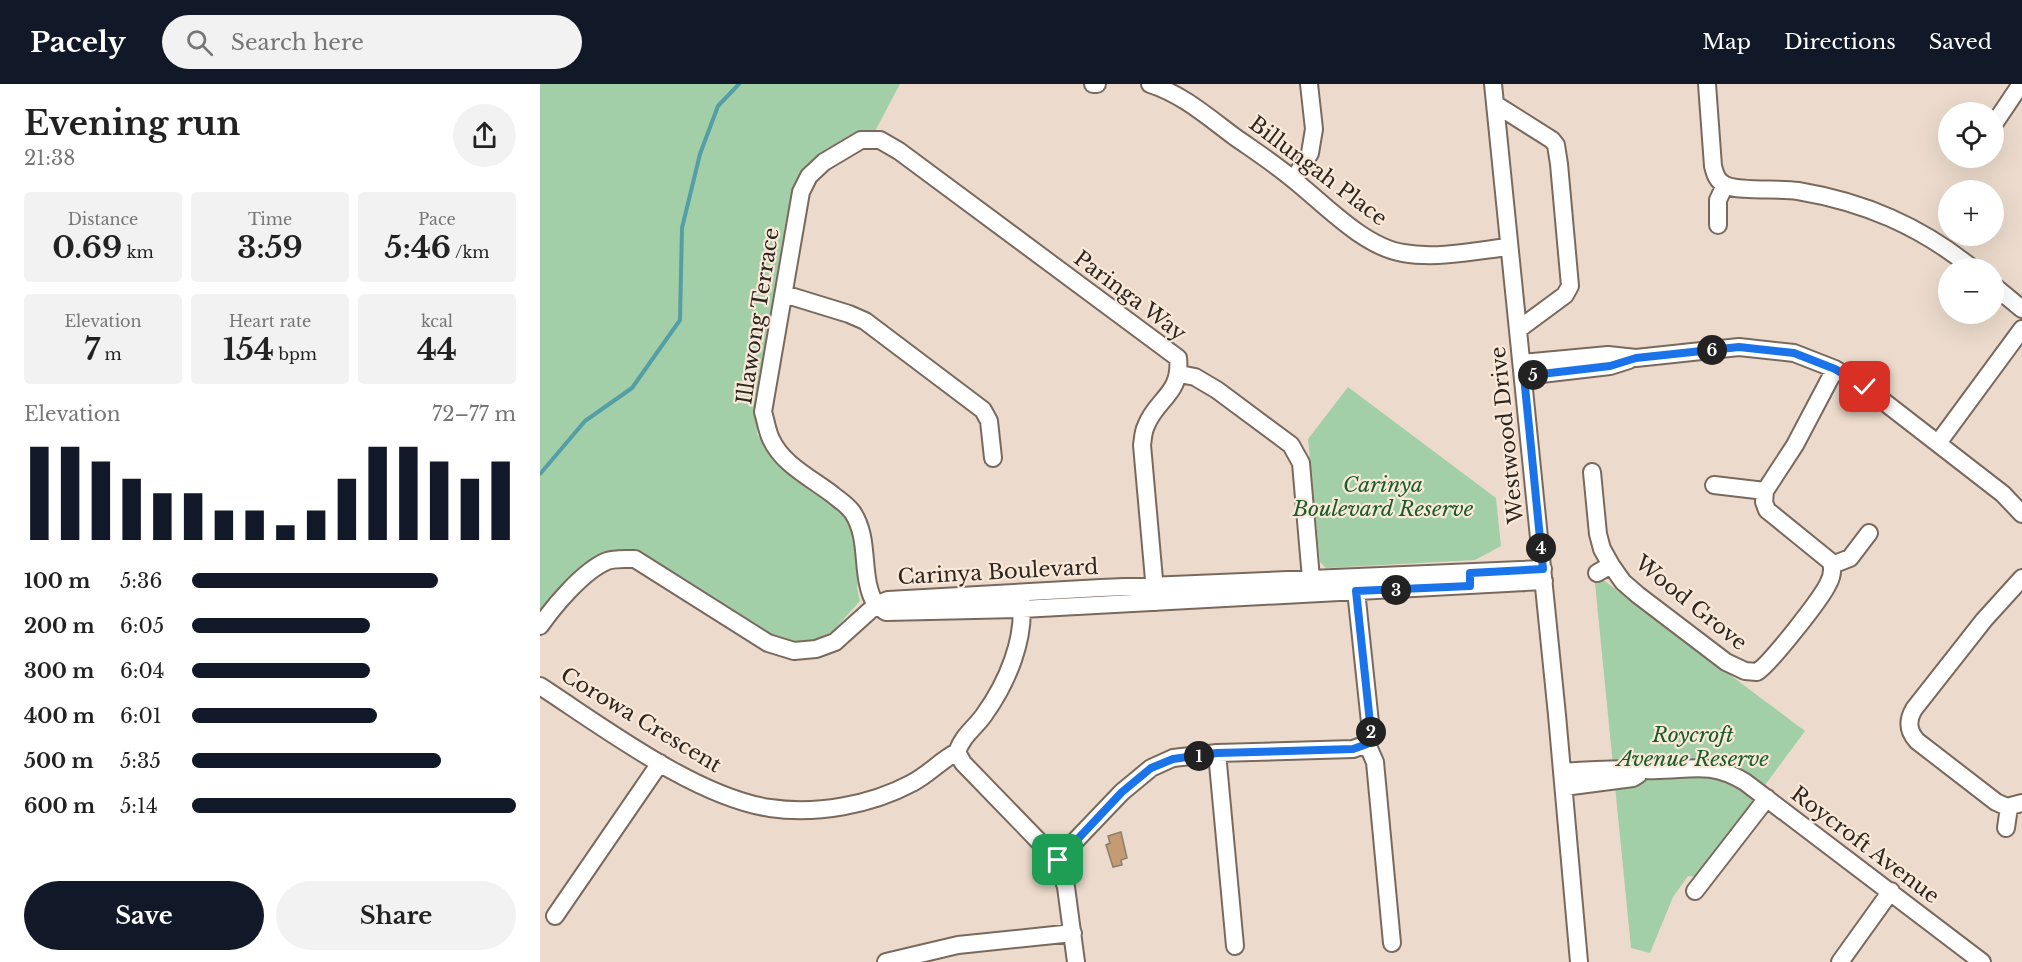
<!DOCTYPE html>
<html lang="en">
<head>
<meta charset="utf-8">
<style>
  :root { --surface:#fff; --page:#f2f2f2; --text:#222; --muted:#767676; --accent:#111827 }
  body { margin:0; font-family:"Libre Baskerville",serif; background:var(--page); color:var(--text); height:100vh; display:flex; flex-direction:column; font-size:22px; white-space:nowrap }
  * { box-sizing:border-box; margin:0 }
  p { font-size:20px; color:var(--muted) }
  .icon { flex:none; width:33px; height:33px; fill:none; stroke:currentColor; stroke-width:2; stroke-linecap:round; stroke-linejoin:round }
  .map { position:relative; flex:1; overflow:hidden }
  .details { display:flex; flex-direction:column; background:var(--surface); width:540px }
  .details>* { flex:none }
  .fabs { position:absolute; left:1398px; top:18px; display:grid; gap:12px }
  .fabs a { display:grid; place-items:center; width:66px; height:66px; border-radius:50%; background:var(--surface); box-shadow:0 6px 24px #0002; font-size:30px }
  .pin { position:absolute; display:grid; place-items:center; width:51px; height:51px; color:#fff; margin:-26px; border-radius:12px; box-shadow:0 3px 9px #0006 }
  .km { position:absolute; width:30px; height:30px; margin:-15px; border-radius:50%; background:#222; color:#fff; font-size:16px; line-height:30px; text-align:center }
  .round { display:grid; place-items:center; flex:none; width:63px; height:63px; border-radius:32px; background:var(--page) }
  .headline { display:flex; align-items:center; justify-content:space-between; height:102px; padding:0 24px }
  h1 { font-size:33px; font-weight:800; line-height:45px }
  .figures { display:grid; grid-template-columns:repeat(3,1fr); gap:9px; height:102px; padding:6px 24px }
  .figures div { display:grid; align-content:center; border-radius:6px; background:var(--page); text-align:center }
  .figures b { font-size:30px; font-weight:800 }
  .figures small { font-size:16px; font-weight:400 }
  .figures p { font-size:16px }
  .chart { height:168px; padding:12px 24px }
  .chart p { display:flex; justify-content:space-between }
  .chart svg { width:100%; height:108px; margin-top:6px; stroke:var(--accent); stroke-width:6 }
  .button { display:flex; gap:12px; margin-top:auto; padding:12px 24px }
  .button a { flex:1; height:69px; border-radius:36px; background:var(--accent); color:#fff; font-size:24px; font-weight:800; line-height:69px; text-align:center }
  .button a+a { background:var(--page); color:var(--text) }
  ul { padding:0 24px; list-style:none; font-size:20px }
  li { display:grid; grid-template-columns:96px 72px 1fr; align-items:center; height:45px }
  li i { height:15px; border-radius:8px; background:var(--accent) }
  header { display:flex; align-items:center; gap:36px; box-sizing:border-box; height:84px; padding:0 30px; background:var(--accent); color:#fff }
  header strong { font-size:28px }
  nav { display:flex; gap:33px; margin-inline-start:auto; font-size:21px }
  .search { width:420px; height:54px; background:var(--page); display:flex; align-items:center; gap:15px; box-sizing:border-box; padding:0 21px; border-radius:33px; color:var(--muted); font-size:22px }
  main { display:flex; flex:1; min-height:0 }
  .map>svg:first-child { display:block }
  .green { fill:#a3cfa8 }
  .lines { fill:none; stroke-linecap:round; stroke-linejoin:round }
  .stream { stroke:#549ea6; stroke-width:4 }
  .building { fill:#c59b73; stroke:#8c7d6f; stroke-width:1.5 }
  .minor-casing { stroke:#79695d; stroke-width:20 }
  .minor { stroke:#fff; stroke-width:16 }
  .route-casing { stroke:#fff; stroke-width:12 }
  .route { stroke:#1a73e8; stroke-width:8 }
  .labels { text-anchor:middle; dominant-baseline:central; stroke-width:4.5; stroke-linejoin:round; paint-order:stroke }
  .street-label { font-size:21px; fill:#2c2621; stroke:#fae8d9 }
  .park-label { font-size:21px; font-style:italic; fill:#185c2a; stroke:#fae8d9 }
</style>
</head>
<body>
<header>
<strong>Pacely</strong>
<div class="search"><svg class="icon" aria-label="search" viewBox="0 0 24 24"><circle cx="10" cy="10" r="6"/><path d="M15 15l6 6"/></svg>Search here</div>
<nav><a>Map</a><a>Directions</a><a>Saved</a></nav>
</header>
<main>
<section class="details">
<div class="headline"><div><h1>Evening run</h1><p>21:38</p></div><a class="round"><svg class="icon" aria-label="share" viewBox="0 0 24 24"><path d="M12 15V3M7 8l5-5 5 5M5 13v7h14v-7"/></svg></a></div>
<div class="figures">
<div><p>Distance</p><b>0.69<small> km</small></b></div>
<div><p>Time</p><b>3:59</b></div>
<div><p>Pace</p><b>5:46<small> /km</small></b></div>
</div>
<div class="figures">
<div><p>Elevation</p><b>7<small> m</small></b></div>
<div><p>Heart rate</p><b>154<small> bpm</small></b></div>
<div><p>kcal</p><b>44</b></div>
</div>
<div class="chart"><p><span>Elevation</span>72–77 m</p>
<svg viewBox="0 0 160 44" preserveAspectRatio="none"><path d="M5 44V6M15 44V6M25 44V12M35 44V19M45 44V25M55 44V25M65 44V32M75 44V32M85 44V38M95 44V32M105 44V19M115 44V6M125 44V6M135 44V12M145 44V19M155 44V12"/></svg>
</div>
<ul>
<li><b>100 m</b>5:36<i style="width:76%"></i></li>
<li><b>200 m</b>6:05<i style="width:55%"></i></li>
<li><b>300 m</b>6:04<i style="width:55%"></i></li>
<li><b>400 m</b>6:01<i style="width:57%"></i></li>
<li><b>500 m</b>5:35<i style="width:77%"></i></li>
<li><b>600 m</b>5:14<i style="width:100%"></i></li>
</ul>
<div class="button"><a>Save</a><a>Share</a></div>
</section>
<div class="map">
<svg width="1482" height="878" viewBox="0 0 1482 878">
  <rect width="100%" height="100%" fill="#ecdbcc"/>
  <path class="green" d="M 0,0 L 360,0 L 334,49 L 324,47 L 303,59 L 257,101 L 219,303 L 217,350 L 234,374 L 280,409 L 309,437 L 319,469 L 317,504 L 320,517 L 293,547 L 277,556 L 245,558 L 80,467 L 56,472 L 9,518 L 0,533 Z
    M 808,303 L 956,414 L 961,462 L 935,476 L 786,484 L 780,478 L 768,355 Z
    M 1054,489 L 1265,647 L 1157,793 L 1148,792 L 1133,813 L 1110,869 L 1091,864 Z"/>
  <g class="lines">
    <path class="stream" d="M 0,390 L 45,337 L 92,304 L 140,236 L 142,144 L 160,70 L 178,22 L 199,0"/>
  </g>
  <path class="building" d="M 581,748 L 587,774 L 581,776 L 582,781 L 573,783 L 566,761 L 570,759 L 568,752 Z"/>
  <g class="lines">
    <defs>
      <path id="minor" d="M 553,0 L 557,0
        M 610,0 C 642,10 668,33 695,53 C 715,67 735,80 754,96 C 784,120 824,163 863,169 C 897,175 935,167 968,163
        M 953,0 L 1017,631 L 1039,878
        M 1167,0 L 1173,82 C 1175,90 1177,97 1185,101 C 1199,108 1239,104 1258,107 C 1324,118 1380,142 1432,184
        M 955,20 L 1012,56 L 1016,61 L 1019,80 L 1030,202 L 1025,211 L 979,245
        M 1454,40 L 1481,0
        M 754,95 L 770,69 L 774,45 L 769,0
        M 1178,141 L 1178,116 L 1185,101
        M 1454,202 L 1482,225
        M 244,210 L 309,230 L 325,237 L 443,326 L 449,337 L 453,374
        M 982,279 L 1068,271 L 1096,274 L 1199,263 L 1254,269 L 1295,285 L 1325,303 L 1463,410 L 1482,430
        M 640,290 L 655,293 L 677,306 L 751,361 L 761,379 L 772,506
        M 984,292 L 1070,282 L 1089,276
        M 1398,359 L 1482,245
        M 1052,388 L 1058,450 L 1062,465 L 1071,481 L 1083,498 L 1098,511 L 1186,578 L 1205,587 L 1217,588 C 1230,580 1281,515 1288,500 C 1292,493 1293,485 1291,478 L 1227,426 L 1224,418 L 1225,407 L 1255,361 L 1295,285
        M 1174,401 L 1225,407
        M 1292,481 L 1310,474 L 1329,449
        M 1057,489 L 1071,481
        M 1482,494 L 1444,536 L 1374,625 C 1367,637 1368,647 1377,657 L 1456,718 L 1467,723 L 1482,719
        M 336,521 L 346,528 L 482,525 L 1004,497
        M 336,521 L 348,516 L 561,504 L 1003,485
        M 0,542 C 14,522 43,487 67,477 C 75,474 85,475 95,475 L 228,559 L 254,567 L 276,565 L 295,558 L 336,521 C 319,493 331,457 313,429 C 308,421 299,416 292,410 C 271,394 242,380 231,355 C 227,347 226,337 223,328 L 261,108 L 269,92 L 284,78 L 321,56 L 340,56 L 359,67 L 638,274 C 642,310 616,315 606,342 C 603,348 603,355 602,361 L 616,518
        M 0,602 C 63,643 156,713 230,724 C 276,731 331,721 372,699 C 388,691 401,676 417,668 C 423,651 434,645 444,631 C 467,599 486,555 481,514
        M 827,660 L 835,678 L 852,859
        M 417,668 L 423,679 L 517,776 L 526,803 L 536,878
        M 677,669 L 695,862
        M 1022,688 C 1050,686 1078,684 1106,686 C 1146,688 1167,675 1205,698 L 1442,878
        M 1024,703 L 1093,694 L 1098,691
        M 1466,744 L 1469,723
        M 517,776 L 582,708 L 611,684 L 633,674 L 677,669 L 813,665 L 827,660 L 831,648 L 815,497
        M 1155,807 L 1227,714
        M 15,832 L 120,679
        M 346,878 L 418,861 L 533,849
        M 1300,878 L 1351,807"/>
    </defs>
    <use href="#minor" class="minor-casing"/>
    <use href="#minor" class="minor"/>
  </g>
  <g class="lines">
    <defs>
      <path id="route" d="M 518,776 L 582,708 L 611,684 L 633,675 L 677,669 L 813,665 L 827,660 L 831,648 L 816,507 L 930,502 L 930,489 L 1003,485 L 984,292 L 1070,282 L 1096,274 L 1199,263 L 1254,269 L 1295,285 L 1325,303"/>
    </defs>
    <use href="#route" class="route-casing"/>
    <use href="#route" class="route"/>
  </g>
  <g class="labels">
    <g class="street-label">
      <text transform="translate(778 87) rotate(37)">Billungah Place</text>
      <text transform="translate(590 212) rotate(37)">Paringa Way</text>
      <text transform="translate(218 232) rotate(-81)">Illawong Terrace</text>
      <text transform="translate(967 351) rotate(-96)">Westwood Drive</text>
      <text transform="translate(458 488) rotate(-3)">Carinya Boulevard</text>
      <text transform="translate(1151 519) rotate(39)">Wood Grove</text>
      <text transform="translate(101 636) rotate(31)">Corowa Crescent</text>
      <text transform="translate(1325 761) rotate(37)">Roycroft Avenue</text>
    </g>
    <g class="park-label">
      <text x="843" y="401">Carinya<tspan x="843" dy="24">Boulevard Reserve</tspan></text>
      <text x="1153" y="651">Roycroft<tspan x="1153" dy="24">Avenue Reserve</tspan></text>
    </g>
  </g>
</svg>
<div class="fabs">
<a><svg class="icon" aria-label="locate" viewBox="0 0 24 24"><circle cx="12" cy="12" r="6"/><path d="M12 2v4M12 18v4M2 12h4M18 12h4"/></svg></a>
<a>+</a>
<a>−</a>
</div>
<div class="pin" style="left:518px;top:776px;background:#1e9e55"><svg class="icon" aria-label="arrive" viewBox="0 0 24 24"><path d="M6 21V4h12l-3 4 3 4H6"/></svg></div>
<div class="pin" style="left:1325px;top:303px;background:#d93025"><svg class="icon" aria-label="check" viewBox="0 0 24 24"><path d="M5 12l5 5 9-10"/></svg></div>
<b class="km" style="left:659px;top:672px">1</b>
<b class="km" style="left:831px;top:648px">2</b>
<b class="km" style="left:856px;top:506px">3</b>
<b class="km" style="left:1001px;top:464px">4</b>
<b class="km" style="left:993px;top:291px">5</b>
<b class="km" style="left:1172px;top:266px">6</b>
</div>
</main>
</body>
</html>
